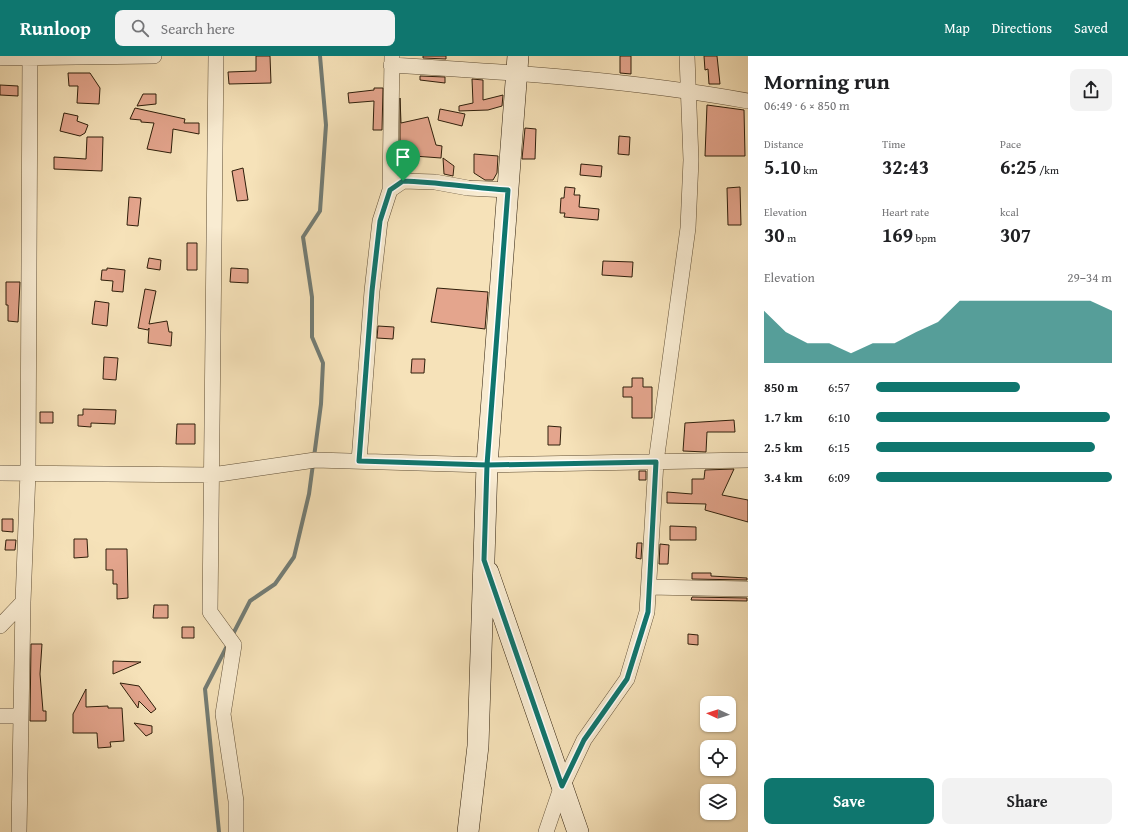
<!DOCTYPE html>
<html lang="en">
<head>
<meta charset="utf-8">
<style>
  :root { --surface:#fff; --page:#f2f2f2; --text:#202124; --muted:#757577; --accent:#0f766e }
  body { margin:0; font-family:"Gentium Book Plus",serif; background:var(--page); color:var(--text); height:100vh; display:flex; flex-direction:column; font-size:15px; white-space:nowrap }
  * { box-sizing:border-box; margin:0 }
  p { font-size:13px; color:var(--muted) }
  .icon { flex:none; width:22px; height:22px; fill:none; stroke:currentColor; stroke-width:2; stroke-linecap:round; stroke-linejoin:round }
  .map { position:relative; flex:1; overflow:hidden }
  .sheet { display:flex; flex-direction:column; background:var(--surface); width:380px }
  .sheet>* { flex:none }
  .needle { width:26px; rotate:273deg }
  .tools { position:absolute; left:700px; top:640px; display:grid; gap:8px }
  .tools a { display:grid; place-items:center; width:36px; height:36px; border-radius:8px; background:var(--surface); box-shadow:0 1px 3px #0004; font-size:20px }
  .pin { position:absolute; display:grid; place-items:center; width:34px; height:34px; color:#fff; margin:-41px -17px; border-radius:50% 50% 50% 0; rotate:-45deg; box-shadow:0 0 4px #0007 }
  .pin .icon { rotate:45deg }
  .round { display:grid; place-items:center; flex:none; width:42px; height:42px; border-radius:8px; background:var(--page) }
  .overview { display:flex; align-items:center; justify-content:space-between; height:68px; padding:0 16px }
  h1 { font-size:22px; font-weight:700; line-height:30px }
  .figures { display:grid; grid-template-columns:repeat(3,1fr); gap:6px; height:68px; padding:4px 16px }
  .figures div { display:grid; align-content:center }
  .figures b { font-size:20px; font-weight:700 }
  .figures small { font-size:11px; font-weight:400 }
  .figures p { font-size:11px }
  .chart { height:112px; padding:8px 16px }
  .chart p { display:flex; justify-content:space-between }
  .chart svg { width:100%; height:72px; margin-top:4px; fill:var(--accent); opacity:.7 }
  .cta { display:flex; gap:8px; margin-top:auto; padding:8px 16px }
  .cta a { flex:1; height:46px; border-radius:8px; background:var(--accent); color:#fff; font-size:16px; font-weight:700; line-height:46px; text-align:center }
  .cta a+a { background:var(--page); color:var(--text) }
  ul { padding:0 16px; list-style:none; font-size:13px }
  li { display:grid; grid-template-columns:64px 48px 1fr; align-items:center; height:30px }
  li i { height:10px; border-radius:5px; background:var(--accent) }
  header { display:flex; align-items:center; gap:24px; box-sizing:border-box; height:56px; padding:0 20px; background:var(--accent); color:#fff }
  header strong { font-size:19px }
  nav { display:flex; gap:22px; margin-inline-start:auto; font-size:14px }
  .search { width:280px; height:36px; background:var(--page); display:flex; align-items:center; gap:10px; box-sizing:border-box; padding:0 14px; border-radius:8px; color:var(--muted); font-size:15px }
  main { display:flex; flex:1; min-height:0 }
  .map>svg:first-child { display:block }
  .lines { fill:none; stroke-linecap:round; stroke-linejoin:round }
  .stream { stroke:#737c74; stroke-width:4 }
  .building { fill:#e4a58d; stroke:#2e1e0a }
  .street-casing { stroke:#604f36; stroke-width:16 }
  .secondary-casing { stroke:#2e1e0a; stroke-width:22 }
  .street { stroke:#f9ecd2; stroke-width:15 }
  .secondary { stroke:#f9ecd2; stroke-width:21 }
  .route-casing { stroke:#fff; stroke-width:8 }
  .route { stroke:#0f766e; stroke-width:5 }
</style>
</head>
<body>
<header>
<strong>Runloop</strong>
<div class="search"><svg class="icon" aria-label="search" viewBox="0 0 24 24"><circle cx="10" cy="10" r="6"/><path d="M15 15l6 6"/></svg>Search here</div>
<nav><a>Map</a><a>Directions</a><a>Saved</a></nav>
</header>
<main>
<div class="map">
<svg width="748" height="776" viewBox="0 0 748 776">
  <rect width="100%" height="100%" fill="#f6e2b9"/>
  <filter id="stains"><feTurbulence type="fractalNoise" baseFrequency=".005" numOctaves="4"/><feColorMatrix values="0 0 0 0 .2 0 0 0 0 .09 0 0 0 0 .02 0 0 0 .5 -.17"/></filter>
  <radialGradient id="worn" r=".72"><stop offset=".6" stop-color="#630" stop-opacity="0"/><stop offset="1" stop-color="#630" stop-opacity=".3"/></radialGradient>
  <g class="lines">
    <path class="stream" d="M 314,401 L 321,348 L 323,307 L 312,281 L 312,241 L 303,181 L 320,155 L 326,69 L 320,0
      M 232,580 L 250,545 L 275,528 L 294,501 L 309,438 L 313,408
      M 219,776 L 205,633 L 228,588"/>
  </g>
  <path class="building" d="M 256,0 L 270,0 L 271,27 L 229,28 L 228,16 L 256,15 Z
    M 423,0 L 446,0 L 446,3 L 423,2 Z
    M 620,0 L 631,0 L 631,18 L 620,17 Z
    M 704,0 L 717,0 L 720,28 L 709,28 L 708,13 L 705,14 Z
    M 68,17 L 90,17 L 100,32 L 99,48 L 77,47 L 78,30 L 69,30 Z
    M 420,20 L 445,21 L 445,27 L 420,24 Z
    M 472,23 L 483,24 L 483,44 L 503,39 L 502,50 L 488,54 L 459,55 L 459,50 L 473,47 Z
    M 0,29 L 18,30 L 18,40 L 0,39 Z
    M 374,32 L 383,32 L 382,74 L 373,74 L 374,45 L 349,47 L 348,37 L 374,34 Z
    M 143,38 L 156,38 L 156,48 L 137,50 Z
    M 400,42 L 401,67 L 428,61 L 436,89 L 442,90 L 441,102 L 400,99 Z
    M 707,49 L 744,54 L 745,100 L 705,100 Z
    M 135,52 L 185,63 L 184,67 L 199,67 L 199,78 L 173,73 L 171,97 L 147,93 L 154,67 L 141,66 L 141,64 L 130,63 Z
    M 440,53 L 465,58 L 462,70 L 438,64 Z
    M 64,57 L 78,60 L 77,65 L 88,69 L 85,77 L 80,80 L 60,75 Z
    M 525,72 L 536,73 L 535,103 L 522,103 Z
    M 619,80 L 630,81 L 629,99 L 618,98 Z
    M 87,81 L 103,81 L 102,115 L 54,113 L 54,101 L 86,103 Z
    M 474,98 L 498,100 L 497,117 L 493,124 L 485,124 L 474,117 Z
    M 443,102 L 454,110 L 453,120 L 444,118 Z
    M 581,108 L 602,110 L 601,121 L 580,119 Z
    M 243,112 L 248,144 L 237,145 L 232,115 Z
    M 565,131 L 575,132 L 574,139 L 580,139 L 579,151 L 599,153 L 598,164 L 564,161 L 565,157 L 560,157 L 561,142 L 564,142 Z
    M 740,131 L 741,169 L 728,169 L 727,132 Z
    M 129,141 L 141,142 L 138,170 L 127,169 Z
    M 187,187 L 197,187 L 197,214 L 187,214 Z
    M 149,202 L 161,204 L 160,214 L 147,212 Z
    M 603,205 L 633,206 L 632,221 L 602,219 Z
    M 107,212 L 125,214 L 123,236 L 112,235 L 113,225 L 101,224 L 102,214 L 107,214 Z
    M 231,212 L 248,213 L 248,227 L 230,226 Z
    M 6,226 L 20,226 L 18,266 L 8,265 L 8,249 L 6,249 Z
    M 437,232 L 488,236 L 485,273 L 431,266 Z
    M 145,233 L 156,235 L 149,268 L 167,265 L 169,276 L 172,276 L 171,290 L 148,287 L 149,272 L 148,274 L 138,272 Z
    M 95,245 L 109,247 L 107,270 L 92,268 Z
    M 378,270 L 394,271 L 393,283 L 377,282 Z
    M 104,301 L 118,302 L 116,324 L 103,323 Z
    M 412,303 L 425,303 L 424,317 L 411,317 Z
    M 632,322 L 643,322 L 643,331 L 652,331 L 652,362 L 632,362 L 632,341 L 623,341 L 623,331 L 632,331 Z
    M 83,353 L 116,354 L 115,368 L 91,367 L 91,371 L 78,370 L 78,359 L 83,359 Z
    M 40,356 L 53,356 L 53,367 L 40,367 Z
    M 734,364 L 735,376 L 707,376 L 706,396 L 683,395 L 685,367 Z
    M 177,368 L 195,368 L 195,388 L 176,388 Z
    M 548,370 L 561,371 L 560,389 L 548,389 Z
    M 734,413 L 722,439 L 748,444 L 748,466 L 705,454 L 706,448 L 667,447 L 667,436 L 692,438 L 692,423 L 704,423 L 705,414 Z
    M 639,415 L 646,415 L 646,424 L 639,424 Z
    M 2,463 L 13,463 L 13,476 L 2,475 Z
    M 670,470 L 696,471 L 696,484 L 670,484 Z
    M 74,483 L 87,483 L 88,501 L 74,502 Z
    M 6,484 L 16,484 L 15,494 L 5,494 Z
    M 637,487 L 642,487 L 641,503 L 636,502 Z
    M 660,488 L 669,489 L 668,508 L 659,508 Z
    M 106,493 L 127,493 L 128,542 L 117,543 L 117,528 L 113,528 L 113,514 L 106,514 Z
    M 692,517 L 711,517 L 711,520 L 747,522 L 747,524 L 692,523 Z
    M 692,541 L 747,542 L 747,545 L 691,544 Z
    M 154,549 L 168,549 L 168,562 L 153,562 Z
    M 182,571 L 194,571 L 194,582 L 182,582 Z
    M 688,578 L 698,579 L 698,589 L 688,588 Z
    M 31,588 L 42,588 L 40,618 L 43,655 L 46,655 L 46,665 L 30,665 Z
    M 113,605 L 141,606 L 113,618 Z
    M 120,627 L 139,630 L 156,653 L 151,657 L 139,645 L 138,652 Z
    M 86,633 L 86,651 L 108,650 L 108,652 L 122,652 L 124,685 L 110,686 L 111,691 L 98,692 L 97,677 L 73,677 L 73,658 Z
    M 134,667 L 152,670 L 152,677 L 146,680 Z"/>
  <g class="lines">
    <defs>
      <path id="street" d="M 216,0 L 210,556 L 234,589 L 223,658 L 236,745 L 236,776
        M 0,2 L 154,0
        M 391,9 C 509,16 632,24 748,45
        M 390,134 L 403,125 L 435,126 L 468,132 L 508,134
        M 359,405 L 372,235 L 380,165 L 390,134 L 392,0
        M 0,417 L 212,419 L 315,404 L 487,409 L 748,404
        M 649,531 L 748,533
        M 0,570 L 23,546
        M 0,660 L 21,660
        M 19,776 L 23,546 L 28,416 L 30,0
        M 546,776 L 560,735 L 584,684 L 627,623 L 647,556 L 656,406 L 688,172 L 691,104 L 687,0"/>
      <path id="secondary" d="M 488,516 L 578,776
        M 468,776 L 478,690 L 487,409 L 518,0"/>
    </defs>
    <use href="#street" class="street-casing"/>
    <use href="#secondary" class="secondary-casing"/>
    <use href="#street" class="street"/>
    <use href="#secondary" class="secondary"/>
  </g>
  <g class="lines">
    <defs>
      <path id="route" d="M 403,125 L 390,134 L 380,165 L 372,235 L 359,405 L 487,409 L 656,406 L 648,556 L 627,623 L 584,684 L 562,730 L 484,504 L 487,409 L 508,134 C 473,132 438,126 403,125"/>
    </defs>
    <use href="#route" class="route-casing"/>
    <use href="#route" class="route"/>
  </g>
  <rect width="100%" height="100%" filter="url(#stains)"/>
  <rect width="100%" height="100%" fill="url(#worn)"/>
</svg>
<div class="tools">
<a><svg class="needle" viewBox="-14 -14 28 28"><path d="M0-13l5 13h-10z" fill="#e53935"/><path d="M0 13l5-13h-10z" fill="#757577"/></svg></a>
<a><svg class="icon" aria-label="locate" viewBox="0 0 24 24"><circle cx="12" cy="12" r="6"/><path d="M12 2v4M12 18v4M2 12h4M18 12h4"/></svg></a>
<a><svg class="icon" aria-label="layers" viewBox="0 0 24 24"><path d="M12 4l9 5-9 5-9-5zM3 14l9 5 9-5"/></svg></a>
</div>
<div class="pin" style="left:403px;top:125px;background:#1e9e55"><svg class="icon" aria-label="arrive" viewBox="0 0 24 24"><path d="M6 21V4h12l-3 4 3 4H6"/></svg></div>
</div>
<section class="sheet">
<div class="overview"><div><h1>Morning run</h1><p>06:49 · 6 × 850 m</p></div><a class="round"><svg class="icon" aria-label="share" viewBox="0 0 24 24"><path d="M12 15V3M7 8l5-5 5 5M5 13v7h14v-7"/></svg></a></div>
<div class="figures">
<div><p>Distance</p><b>5.10<small> km</small></b></div>
<div><p>Time</p><b>32:43</b></div>
<div><p>Pace</p><b>6:25<small> /km</small></b></div>
</div>
<div class="figures">
<div><p>Elevation</p><b>30<small> m</small></b></div>
<div><p>Heart rate</p><b>169<small> bpm</small></b></div>
<div><p>kcal</p><b>307</b></div>
</div>
<div class="chart"><p><span>Elevation</span>29–34 m</p>
<svg viewBox="0 0 160 44" preserveAspectRatio="none"><path d="M0 44V12L10 25L20 32L30 32L40 38L50 32L60 32L70 25L80 19L90 6L100 6L110 6L120 6L130 6L140 6L150 6L160 12V44z"/></svg>
</div>
<ul>
<li><b>850 m</b>6:57<i style="width:61%"></i></li>
<li><b>1.7 km</b>6:10<i style="width:99%"></i></li>
<li><b>2.5 km</b>6:15<i style="width:93%"></i></li>
<li><b>3.4 km</b>6:09<i style="width:100%"></i></li>
</ul>
<div class="cta"><a>Save</a><a>Share</a></div>
</section>
</main>
</body>
</html>
